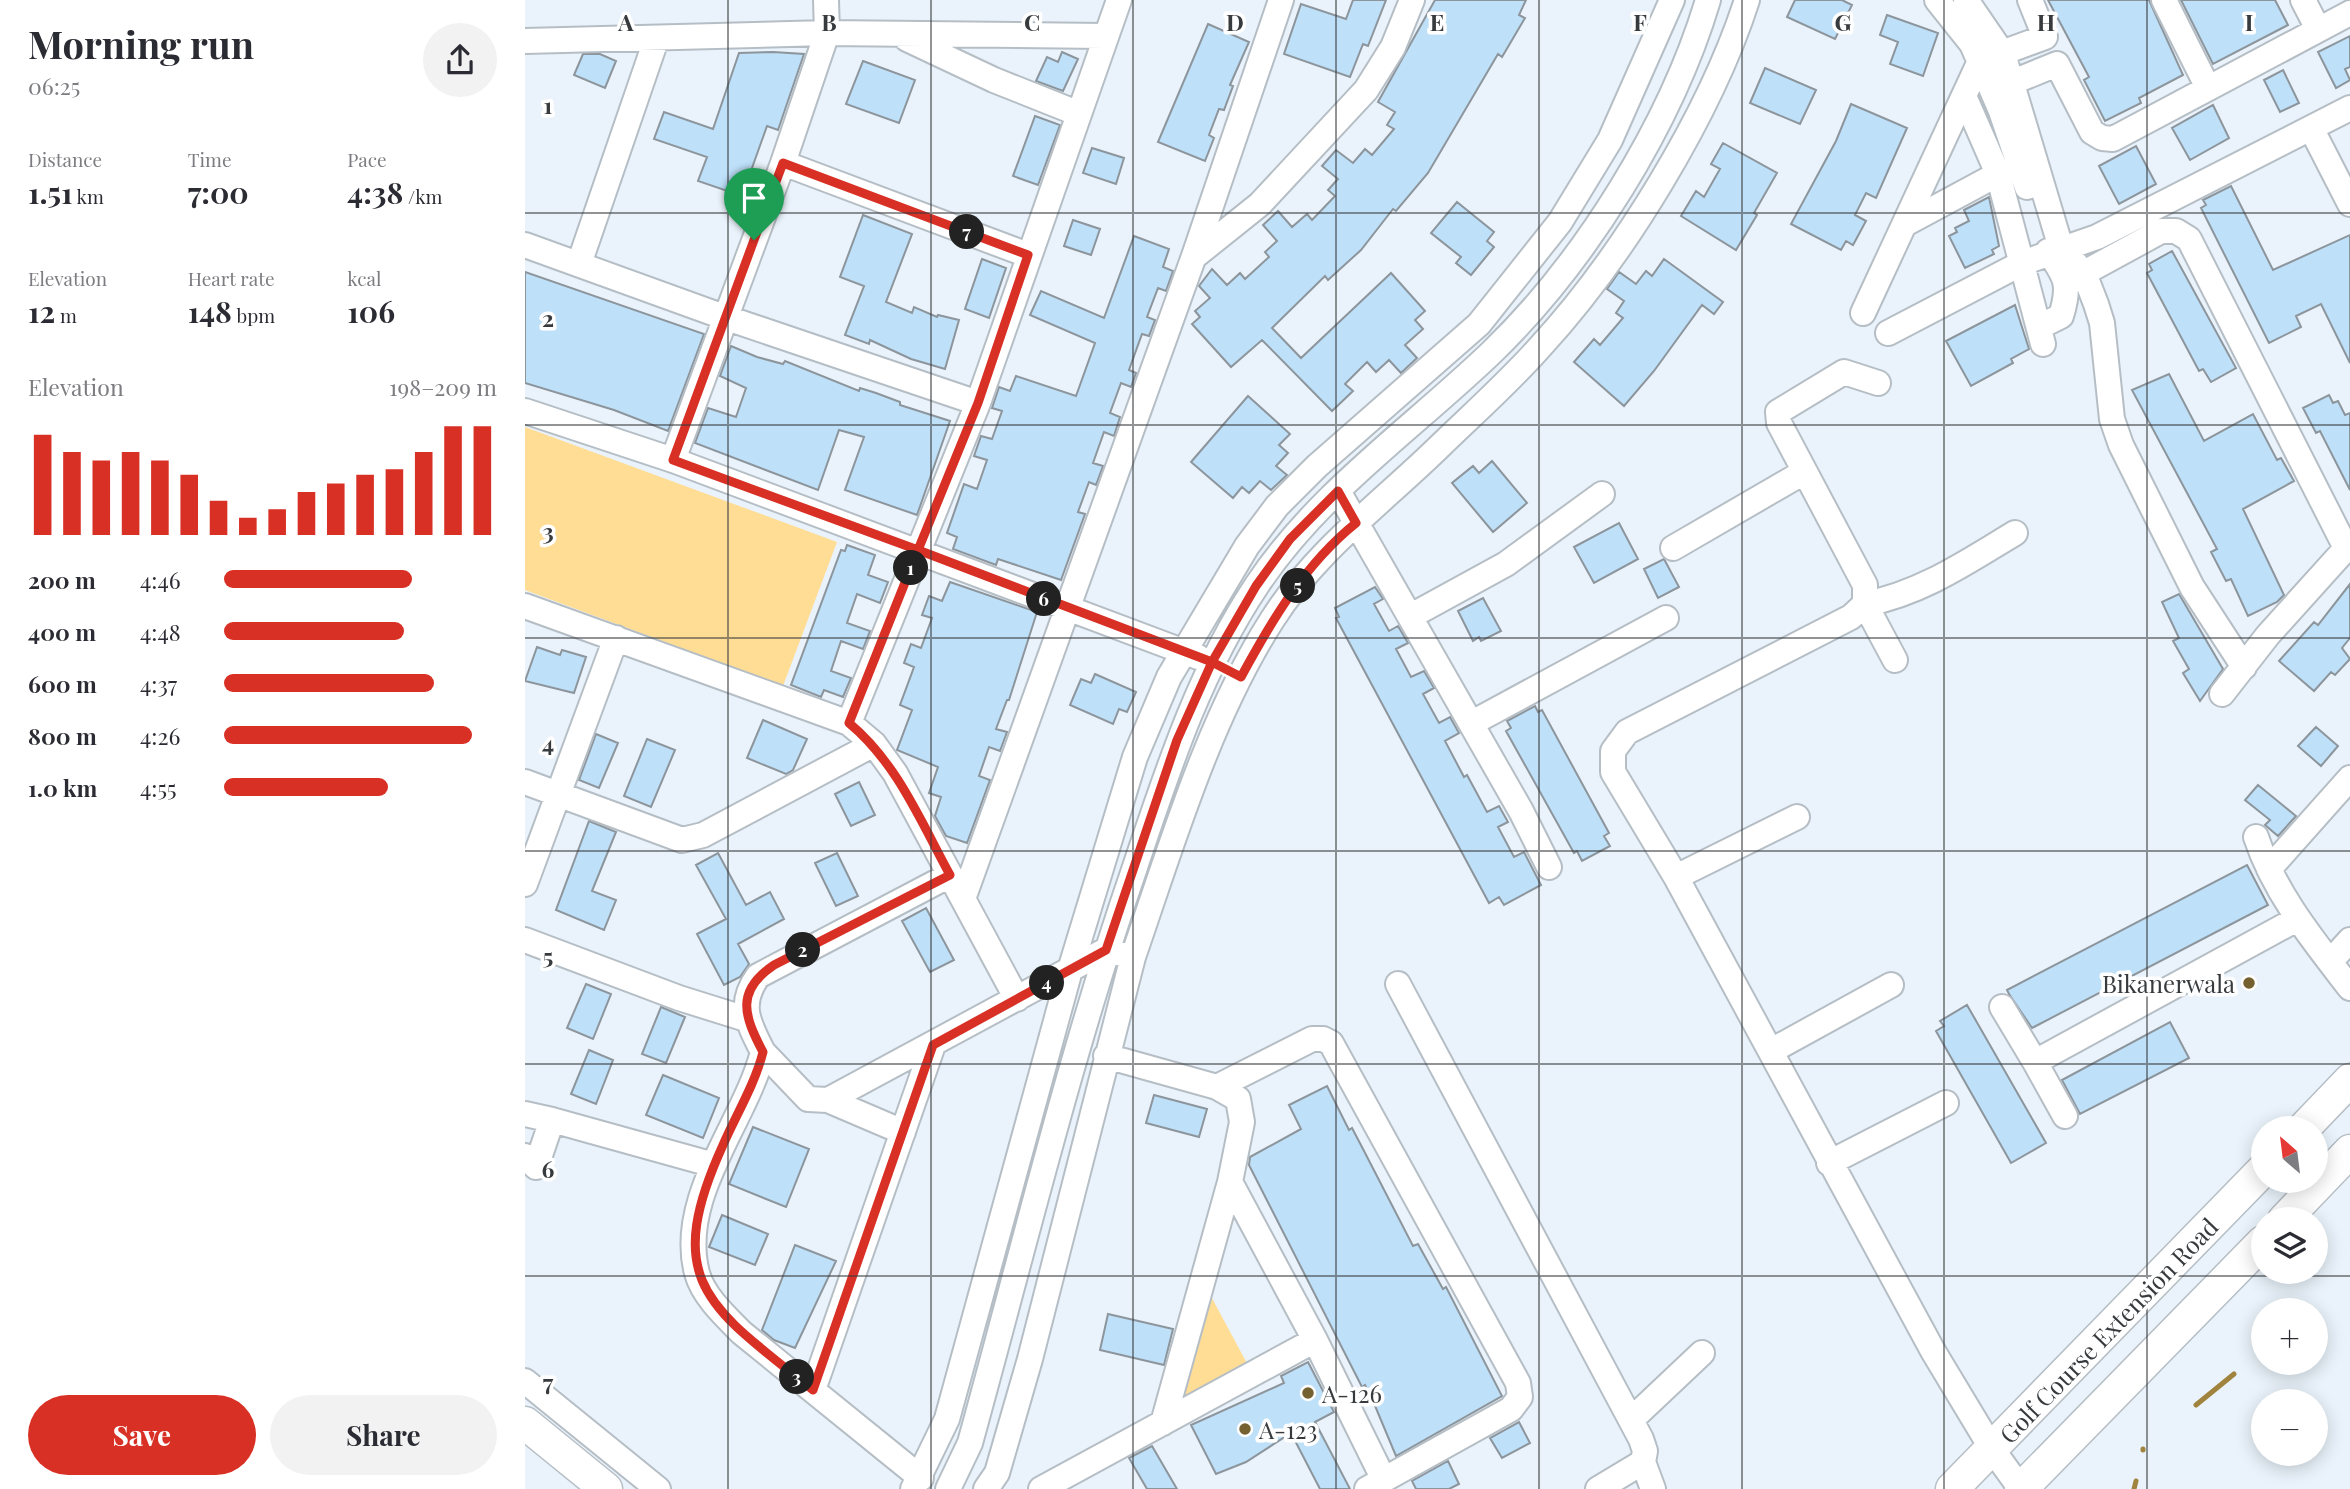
<!DOCTYPE html>
<html lang="en">
<head>
<meta charset="utf-8">
<style>
  :root { --surface:#fff; --page:#f2f2f3; --text:#2b2b33; --muted:#7c7c81; --accent:#d93025 }
  body { margin:0; font-family:"Playfair Display",serif; background:var(--page); color:var(--text); height:100vh; display:flex; flex-direction:column; font-size:26px; white-space:nowrap }
  * { box-sizing:border-box; margin:0 }
  p { font-size:23px; color:var(--muted) }
  .icon { flex:none; width:38px; height:38px; fill:none; stroke:currentColor; stroke-width:2; stroke-linecap:round; stroke-linejoin:round }
  .map { position:relative; flex:1; overflow:hidden }
  .drawer { display:flex; flex-direction:column; background:var(--surface); width:525px }
  .drawer>* { flex:none }
  .needle { width:46px; rotate:332deg }
  .controls { position:absolute; left:1726px; top:1116px; display:grid; gap:14px }
  .controls a { display:grid; place-items:center; width:77px; height:77px; border-radius:50%; background:var(--surface); box-shadow:0 4px 18px #0003; font-size:35px }
  .pin { position:absolute; display:grid; place-items:center; width:60px; height:60px; color:#fff; margin:-72px -30px; border-radius:50% 50% 50% 0; rotate:-45deg; box-shadow:0 0 7px #0007 }
  .pin .icon { rotate:45deg }
  .km { position:absolute; width:35px; height:35px; margin:-18px; border-radius:50%; background:#222; color:#fff; font-size:19px; line-height:35px; text-align:center }
  .round { display:grid; place-items:center; flex:none; width:74px; height:74px; border-radius:37px; background:var(--page) }
  .head { display:flex; align-items:center; justify-content:space-between; height:119px; padding:0 28px }
  h1 { font-size:38px; font-weight:700; line-height:52px }
  .metrics { display:grid; grid-template-columns:repeat(3,1fr); gap:10px; height:119px; padding:7px 28px }
  .metrics div { display:grid; align-content:center }
  .metrics b { font-size:30px; font-weight:700 }
  .metrics small { font-size:19px; font-weight:400 }
  .metrics p { font-size:19px }
  .chart { height:196px; padding:14px 28px }
  .chart p { display:flex; justify-content:space-between }
  .chart svg { width:100%; height:126px; margin-top:7px; stroke:var(--accent); stroke-width:6 }
  .button { display:flex; gap:14px; margin-top:auto; padding:14px 28px }
  .button a { flex:1; height:80px; border-radius:42px; background:var(--accent); color:#fff; font-size:28px; font-weight:700; line-height:80px; text-align:center }
  .button a+a { background:var(--page); color:var(--text) }
  ul { padding:0 28px; list-style:none; font-size:23px }
  li { display:grid; grid-template-columns:112px 84px 1fr; align-items:center; height:52px }
  li i { height:18px; border-radius:9px; background:var(--accent) }
  main { display:flex; flex:1; min-height:0 }
  .map>svg:first-child { display:block }
  .green { fill:#ffdd95 }
  .lines { fill:none; stroke-linecap:round; stroke-linejoin:round }
  .stream { stroke:#a0833d; stroke-width:5 }
  .building { fill:#bee0f9; stroke:#8d959c; stroke-width:2 }
  .minor-casing { stroke:#b6bec5; stroke-width:28 }
  .major-casing { stroke:#b6bec5; stroke-width:35 }
  .minor { stroke:#fff; stroke-width:24 }
  .major { stroke:#fff; stroke-width:32 }
  .route-casing { stroke:#fff; stroke-width:14 }
  .route { stroke:#d93025; stroke-width:9 }
  .grid { fill:none; stroke:#383b3e; stroke-width:2; stroke-opacity:0.55 }
  .poi-dot { fill:#75602f; stroke:#fff; stroke-width:2.5 }
  .labels { text-anchor:middle; dominant-baseline:central; stroke-width:7; stroke-linejoin:round; paint-order:stroke }
  .poi-label { font-size:24px; fill:#383b3e; stroke:#fff; text-anchor:start }
  .street-label { font-size:24px; fill:#383b3e; stroke:#fff }
  .grid-label { font-size:23px; text-anchor:middle; font-weight:bold; fill:#383b3e; stroke:#fff; stroke-width:7; stroke-linejoin:round; paint-order:stroke }
</style>
</head>
<body>
<main>
<section class="drawer">
<div class="head"><div><h1>Morning run</h1><p>06:25</p></div><a class="round"><svg class="icon" aria-label="share" viewBox="0 0 24 24"><path d="M12 15V3M7 8l5-5 5 5M5 13v7h14v-7"/></svg></a></div>
<div class="metrics">
<div><p>Distance</p><b>1.51<small> km</small></b></div>
<div><p>Time</p><b>7:00</b></div>
<div><p>Pace</p><b>4:38<small> /km</small></b></div>
</div>
<div class="metrics">
<div><p>Elevation</p><b>12<small> m</small></b></div>
<div><p>Heart rate</p><b>148<small> bpm</small></b></div>
<div><p>kcal</p><b>106</b></div>
</div>
<div class="chart"><p><span>Elevation</span>198–209 m</p>
<svg viewBox="0 0 160 44" preserveAspectRatio="none"><path d="M5 44V9M15 44V15M25 44V18M35 44V15M45 44V18M55 44V23M65 44V32M75 44V38M85 44V35M95 44V29M105 44V26M115 44V23M125 44V21M135 44V15M145 44V6M155 44V6"/></svg>
</div>
<ul>
<li><b>200 m</b>4:46<i style="width:69%"></i></li>
<li><b>400 m</b>4:48<i style="width:66%"></i></li>
<li><b>600 m</b>4:37<i style="width:77%"></i></li>
<li><b>800 m</b>4:26<i style="width:91%"></i></li>
<li><b>1.0 km</b>4:55<i style="width:60%"></i></li>
</ul>
<div class="button"><a>Save</a><a>Share</a></div>
</section>
<div class="map">
<svg width="1825" height="1489" viewBox="0 0 1825 1489">
  <rect width="100%" height="100%" fill="#eaf3fb"/>
  <path class="green" d="M 0,427 L 312,542 L 258,686 L 0,590 Z
    M 681,1287 L 725,1369 L 646,1414 Z"/>
  <g class="lines">
    <path class="stream" d="M 1671,1405 L 1709,1374
      M 1618,1450 L 1618,1449
      M 1609,1489 L 1611,1481"/>
  </g>
  <path class="building" d="M 828,0 L 861,0 L 843,46 L 838,44 L 825,77 L 759,54 L 776,4 L 821,19 Z
    M 910,0 L 1001,0 L 994,15 L 1000,18 L 977,57 L 973,54 L 903,173 L 871,211 L 868,209 L 836,250 L 803,280 L 800,276 L 747,328 L 776,358 L 866,273 L 900,311 L 890,320 L 898,329 L 880,345 L 892,358 L 876,373 L 864,360 L 851,372 L 842,362 L 820,384 L 828,391 L 807,411 L 737,340 L 706,367 L 667,324 L 675,317 L 670,311 L 685,298 L 674,286 L 687,269 L 702,285 L 715,273 L 720,279 L 744,257 L 740,252 L 752,241 L 738,225 L 753,211 L 767,227 L 782,214 L 787,220 L 810,196 L 803,190 L 813,179 L 797,166 L 811,150 L 828,163 L 840,149 L 847,155 L 869,129 L 862,125 L 870,112 L 853,102 Z
    M 1270,0 L 1317,0 L 1327,5 L 1310,39 L 1262,17 Z
    M 1523,0 L 1624,0 L 1658,75 L 1614,98 L 1616,103 L 1580,121 L 1559,80 L 1564,77 Z
    M 1656,0 L 1750,0 L 1763,25 L 1688,64 Z
    M 1362,15 L 1413,33 L 1398,76 L 1365,64 L 1373,42 L 1355,35 Z
    M 683,24 L 724,42 L 705,85 L 708,86 L 699,110 L 694,109 L 684,135 L 689,138 L 680,161 L 633,142 Z
    M 1825,36 L 1825,67 L 1820,69 L 1825,80 L 1811,88 L 1793,52 Z
    M 248,52 L 279,54 L 253,130 L 242,126 L 217,196 L 173,181 L 182,157 L 129,139 L 139,112 L 188,129 L 214,53 Z
    M 537,52 L 553,59 L 538,91 L 511,81 L 522,57 L 533,62 Z
    M 58,54 L 75,54 L 91,61 L 80,88 L 49,75 Z
    M 338,61 L 390,80 L 374,123 L 321,104 Z
    M 1240,68 L 1291,90 L 1275,124 L 1225,103 Z
    M 1758,70 L 1774,103 L 1755,112 L 1739,80 Z
    M 1326,104 L 1382,128 L 1351,198 L 1341,193 L 1330,215 L 1341,221 L 1328,245 L 1321,241 L 1316,250 L 1266,224 L 1311,141 Z
    M 1688,105 L 1704,138 L 1665,160 L 1647,128 Z
    M 510,116 L 535,125 L 513,185 L 488,176 Z
    M 1198,143 L 1252,173 L 1229,213 L 1232,215 L 1211,250 L 1156,216 L 1171,191 L 1179,197 L 1195,169 L 1186,164 Z
    M 1611,146 L 1631,184 L 1594,204 L 1574,166 Z
    M 567,148 L 599,158 L 591,184 L 558,173 Z
    M 1706,186 L 1748,270 L 1825,235 L 1825,363 L 1796,304 L 1771,316 L 1776,327 L 1744,343 L 1676,208 L 1681,205 L 1678,200 Z
    M 1464,197 L 1474,246 L 1467,250 L 1469,254 L 1440,268 L 1424,236 L 1432,232 L 1430,228 L 1444,221 L 1439,210 Z
    M 932,202 L 969,232 L 962,241 L 969,247 L 946,275 L 931,263 L 936,257 L 906,233 Z
    M 338,215 L 387,234 L 361,302 L 387,313 L 389,307 L 412,317 L 413,315 L 434,320 L 420,369 L 386,359 L 345,340 L 344,344 L 320,335 L 339,286 L 315,277 Z
    M 548,220 L 575,229 L 566,255 L 539,246 Z
    M 609,236 L 644,249 L 638,267 L 648,271 L 641,291 L 633,288 L 622,317 L 630,320 L 624,336 L 617,334 L 604,370 L 611,373 L 606,387 L 596,383 L 585,413 L 595,417 L 589,436 L 579,432 L 568,463 L 578,466 L 571,485 L 564,482 L 553,512 L 560,514 L 536,580 L 473,559 L 471,565 L 428,549 L 432,537 L 422,533 L 439,484 L 452,489 L 462,460 L 449,456 L 456,436 L 467,439 L 477,411 L 467,408 L 474,387 L 485,391 L 491,376 L 551,396 L 570,343 L 505,315 L 516,291 L 579,318 Z
    M 1647,251 L 1711,368 L 1686,382 L 1678,369 L 1674,371 L 1622,273 L 1627,270 L 1624,264 Z
    M 457,259 L 481,268 L 464,318 L 440,309 Z
    M 1139,259 L 1198,302 L 1189,314 L 1177,305 L 1129,371 L 1099,406 L 1049,362 L 1069,339 L 1075,345 L 1098,318 L 1091,313 L 1099,301 L 1082,289 L 1094,272 L 1111,284 L 1121,271 L 1127,276 Z
    M 0,272 L 179,334 L 143,431 L 89,410 L 0,383 Z
    M 1490,305 L 1504,349 L 1486,359 L 1488,363 L 1446,386 L 1421,341 Z
    M 206,346 L 232,357 L 258,364 L 260,361 L 334,391 L 335,388 L 351,393 L 375,402 L 375,405 L 425,421 L 392,515 L 320,490 L 339,437 L 314,430 L 293,490 L 170,443 L 183,408 L 211,417 L 221,388 L 195,376 Z
    M 1644,374 L 1679,441 L 1728,414 L 1752,460 L 1756,458 L 1769,481 L 1718,509 L 1759,595 L 1752,602 L 1723,616 L 1706,579 L 1701,581 L 1686,552 L 1692,549 L 1607,390 Z
    M 1804,395 L 1808,403 L 1813,401 L 1820,415 L 1825,413 L 1825,490 L 1795,431 L 1791,433 L 1778,408 Z
    M 723,396 L 765,434 L 754,445 L 763,453 L 751,466 L 762,475 L 746,490 L 735,481 L 724,493 L 717,487 L 708,498 L 666,462 Z
    M 967,461 L 1002,503 L 968,532 L 927,483 L 948,466 L 954,473 Z
    M 1094,523 L 1113,559 L 1069,583 L 1049,547 Z
    M 322,545 L 350,555 L 343,575 L 363,582 L 355,603 L 332,594 L 322,623 L 345,631 L 338,649 L 316,641 L 306,671 L 326,678 L 318,697 L 299,690 L 296,697 L 266,685 L 316,550 L 320,551 Z
    M 1139,559 L 1154,587 L 1133,598 L 1119,569 Z
    M 425,582 L 512,612 L 484,700 L 482,700 L 471,729 L 482,732 L 475,751 L 464,747 L 454,776 L 465,780 L 442,843 L 421,836 L 410,816 L 416,797 L 404,793 L 413,767 L 372,750 L 387,710 L 375,705 L 389,667 L 379,663 L 386,644 L 396,648 L 407,618 L 397,615 L 404,596 L 417,601 Z
    M 1825,584 L 1825,638 L 1817,648 L 1825,659 L 1810,675 L 1806,672 L 1789,691 L 1754,661 L 1789,622 L 1793,625 Z
    M 850,587 L 858,599 L 849,604 L 864,631 L 873,626 L 883,643 L 871,649 L 886,677 L 899,671 L 909,688 L 898,694 L 914,723 L 925,717 L 934,733 L 920,741 L 939,777 L 942,775 L 962,812 L 974,806 L 983,822 L 973,827 L 989,857 L 999,852 L 1016,885 L 979,905 L 974,897 L 964,903 L 811,618 L 814,617 L 810,608 Z
    M 1654,594 L 1698,669 L 1675,701 L 1658,673 L 1664,669 L 1648,641 L 1654,638 L 1637,602 Z
    M 958,598 L 976,631 L 956,641 L 954,637 L 948,641 L 933,611 Z
    M 12,647 L 35,655 L 37,650 L 61,657 L 49,693 L 0,681 Z
    M 570,674 L 611,692 L 602,712 L 594,709 L 588,724 L 545,705 L 556,679 L 566,683 Z
    M 1010,706 L 1013,712 L 1017,710 L 1084,833 L 1079,836 L 1085,846 L 1057,861 L 1052,851 L 1049,853 L 981,731 L 986,728 L 982,721 Z
    M 238,720 L 282,739 L 268,770 L 261,774 L 222,758 Z
    M 1791,727 L 1813,746 L 1796,766 L 1773,746 Z
    M 71,734 L 93,743 L 74,788 L 54,780 Z
    M 122,739 L 150,750 L 126,807 L 99,796 Z
    M 334,782 L 350,815 L 326,826 L 310,794 Z
    M 1733,785 L 1771,816 L 1753,836 L 1740,825 L 1745,820 L 1720,800 Z
    M 64,821 L 91,832 L 67,891 L 91,900 L 79,930 L 31,910 Z
    M 193,853 L 221,905 L 245,892 L 259,919 L 213,944 L 224,964 L 215,977 L 199,985 L 172,934 L 201,919 L 171,865 Z
    M 312,853 L 333,896 L 311,906 L 290,863 Z
    M 1722,865 L 1743,905 L 1507,1028 L 1484,994 L 1482,990 Z
    M 401,908 L 429,960 L 405,972 L 377,921 Z
    M 61,984 L 86,994 L 68,1039 L 42,1028 Z
    M 1442,1005 L 1521,1143 L 1486,1163 L 1411,1031 L 1419,1026 L 1415,1021 Z
    M 136,1007 L 160,1017 L 141,1063 L 117,1054 Z
    M 1645,1022 L 1664,1058 L 1555,1114 L 1537,1080 Z
    M 64,1050 L 88,1060 L 71,1104 L 46,1094 Z
    M 138,1075 L 194,1098 L 178,1138 L 121,1115 Z
    M 802,1086 L 824,1130 L 827,1128 L 838,1149 L 888,1246 L 893,1244 L 918,1289 L 921,1287 L 977,1396 L 871,1456 L 848,1401 L 840,1385 L 837,1387 L 724,1165 L 725,1157 L 776,1129 L 764,1105 Z
    M 629,1095 L 682,1109 L 674,1137 L 621,1123 Z
    M 228,1127 L 284,1149 L 261,1207 L 204,1184 Z
    M 197,1215 L 243,1234 L 230,1265 L 184,1247 Z
    M 270,1245 L 311,1261 L 270,1348 L 249,1340 L 237,1330 Z
    M 583,1314 L 648,1329 L 639,1365 L 575,1350 Z
    M 783,1362 L 809,1412 L 790,1422 L 825,1489 L 795,1489 L 766,1433 L 721,1462 L 691,1474 L 666,1425 L 759,1383 L 756,1376 Z
    M 994,1422 L 1005,1443 L 977,1458 L 965,1438 Z
    M 627,1446 L 652,1489 L 622,1489 L 604,1458 Z
    M 923,1461 L 934,1484 L 924,1489 L 891,1489 L 887,1481 Z"/>
  <g class="lines">
    <defs>
      <path id="minor" d="M 1412,0 L 1447,44 L 1476,111 L 1502,187
        M 1441,0 L 1478,54 L 1536,248 L 1559,273 L 1571,304 L 1577,323 L 1587,419 L 1596,445 L 1667,587 L 1719,667
        M 1639,0 L 1682,86
        M 1778,0 L 1793,29
        M 382,39 L 469,80 L 552,113
        M 0,41 L 302,33 L 580,36
        M 1488,82 L 1532,64 L 1567,132 L 1577,138 L 1588,139 L 1825,13
        M 1439,96 L 1473,174 L 1518,344
        M 1786,128 L 1825,204
        M 258,163 L 503,255
        M 1382,223 L 1473,174
        M 0,245 L 199,317 L 453,403
        M 670,256 L 735,204 L 841,90 L 868,47 L 887,0
        M 54,264 L 131,40
        M 1559,273 L 1636,231 L 1651,231 L 1664,239 L 1821,548
        M 1338,313 L 1455,61 L 1520,37 L 1505,0
        M 1514,327 L 1536,316 C 1546,284 1541,277 1523,251
        M 1363,333 L 1497,263 L 1572,237 L 1825,108
        M 1353,383 L 1319,372 L 1253,412 L 1254,423 L 1340,585 L 1340,604 L 1326,617 L 1102,732 L 1088,751 L 1088,772 L 1151,877 L 1408,1351 L 1467,1449 L 1496,1489
        M 0,411 L 148,460 L 673,657
        M 148,460 L 258,163 L 302,33 L 301,0
        M 813,491 L 996,811 L 1024,867
        M 1148,548 L 1279,472
        M 0,606 L 324,723 L 349,744 L 370,773 L 492,999
        M 886,616 L 981,564 L 1077,494
        M 1370,660 L 1340,604 C 1395,594 1442,562 1490,533
        M 1697,694 L 1743,635 L 1825,544
        M 324,723 L 453,403 L 594,0
        M 947,723 L 1141,618
        M 0,782 L 157,840 L 178,835 L 349,744
        M 1731,837 C 1750,894 1788,940 1825,988
        M 1744,869 L 1825,778
        M 1151,877 L 1272,817
        M 0,884 L 91,638
        M 438,899 L 669,256 L 756,0
        M 0,940 L 154,998 L 221,1019
        M 1805,962 L 1825,940
        M 873,984 L 1116,1439 L 1120,1451 L 1118,1462 L 1073,1489
        M 1477,1007 L 1510,1062 L 1772,919
        M 1246,1051 L 1366,985
        M 238,1052 L 283,1099 L 303,1100 L 581,950 L 608,957 C 646,847 684,718 747,620 C 791,550 858,502 916,445 C 949,413 984,382 1015,347 C 1097,258 1185,115 1222,0
        M 581,1056 L 692,1087
        M 1510,1062 L 1540,1116
        M 303,1100 L 378,1132
        M 0,1114 L 27,1120
        M 0,1156 L 11,1167 L 27,1120 L 189,1165
        M 1304,1163 L 1421,1103
        M 705,1182 L 790,1340 L 859,1480
        M 0,1381 L 133,1489
        M 288,1390 L 408,1045
        M 1106,1420 L 1177,1353
        M 638,1423 L 705,1182 L 717,1122 L 713,1099 L 692,1087 L 787,1039 L 798,1039 L 806,1043 L 993,1383 L 995,1397 L 986,1409 L 842,1489
        M 1118,1462 L 1128,1489
        M 396,1478 L 217,1333 C 201,1317 178,1296 172,1273 C 152,1197 220,1122 238,1052 C 224,1024 212,1005 233,976 L 425,875
        M 388,1489 L 422,1419 L 545,970 L 610,757 L 644,677 L 722,546 L 752,506 L 792,466 L 954,324 L 1035,222 L 1085,140 L 1147,0
        M 423,1489 L 445,1443 C 498,1251 545,1055 610,867 C 643,769 674,672 732,585 C 793,493 888,428 967,352 C 1060,262 1146,124 1183,0
        M 461,1489 L 472,1473 L 505,1359 L 608,957
        M 516,1489 L 790,1340"/>
      <path id="major" d="M 1778,1129 L 1825,1080
        M 1759,1220 L 1825,1151
        M 0,1423 L 81,1489
        M 1427,1489 L 1738,1170
        M 1496,1489 L 1738,1242"/>
    </defs>
    <use href="#minor" class="minor-casing"/>
    <use href="#major" class="major-casing"/>
    <use href="#minor" class="minor"/>
    <use href="#major" class="major"/>
  </g>
  <g class="lines">
    <defs>
      <path id="route" d="M 229,240 L 148,460 L 393,550 L 324,723 C 372,763 395,820 425,875 L 249,965 C 210,991 219,1016 238,1052 C 230,1084 211,1115 198,1145 C 135,1283 185,1307 288,1390 L 408,1045 L 581,950 L 652,740 L 687,662 L 716,677 C 747,620 780,564 831,523 L 813,491 L 765,539 L 731,586 L 687,662 L 393,550 L 453,403 L 503,255 L 258,163 L 229,240"/>
    </defs>
    <use href="#route" class="route-casing"/>
    <use href="#route" class="route"/>
  </g>
  <path class="grid" d="M 203,0 L 203,1489M 406,0 L 406,1489M 608,0 L 608,1489M 811,0 L 811,1489M 1014,0 L 1014,1489M 1217,0 L 1217,1489M 1419,0 L 1419,1489M 1622,0 L 1622,1489M 0,213 L 1825,213M 0,425 L 1825,425M 0,638 L 1825,638M 0,851 L 1825,851M 0,1064 L 1825,1064M 0,1276 L 1825,1276"/>
  <g class="poi-dot">
    <circle cx="1724" cy="983" r="7"/>
    <circle cx="783" cy="1393" r="7"/>
    <circle cx="720" cy="1429" r="7"/>
  </g>
  <g class="labels">
    <g class="poi-label">
      <text x="1710" y="983" text-anchor="end">Bikanerwala</text>
      <text x="797" y="1393">A-126</text>
      <text x="734" y="1429">A-123</text>
    </g>
    <g class="street-label">
      <text transform="translate(1583 1330) rotate(-46)">Golf Course Extension Road</text>
    </g>
  </g>
  <g class="grid-label">
    <text x="101" y="31">A</text>
    <text x="304" y="31">B</text>
    <text x="507" y="31">C</text>
    <text x="710" y="31">D</text>
    <text x="912" y="31">E</text>
    <text x="1115" y="31">F</text>
    <text x="1318" y="31">G</text>
    <text x="1521" y="31">H</text>
    <text x="1724" y="31">I</text>
    <text x="23" y="114">1</text>
    <text x="23" y="327">2</text>
    <text x="23" y="540">3</text>
    <text x="23" y="752">4</text>
    <text x="23" y="965">5</text>
    <text x="23" y="1178">6</text>
    <text x="23" y="1391">7</text>
  </g>
</svg>
<div class="controls">
<a><svg class="needle" viewBox="-14 -14 28 28"><path d="M0-13l5 13h-10z" fill="#e53935"/><path d="M0 13l5-13h-10z" fill="#7c7c81"/></svg></a>
<a><svg class="icon" aria-label="layers" viewBox="0 0 24 24"><path d="M12 4l9 5-9 5-9-5zM3 14l9 5 9-5"/></svg></a>
<a>+</a>
<a>−</a>
</div>
<div class="pin" style="left:229px;top:240px;background:#1e9e55"><svg class="icon" aria-label="arrive" viewBox="0 0 24 24"><path d="M6 21V4h12l-3 4 3 4H6"/></svg></div>
<b class="km" style="left:386px;top:568px">1</b>
<b class="km" style="left:278px;top:950px">2</b>
<b class="km" style="left:272px;top:1377px">3</b>
<b class="km" style="left:522px;top:983px">4</b>
<b class="km" style="left:773px;top:586px">5</b>
<b class="km" style="left:519px;top:599px">6</b>
<b class="km" style="left:442px;top:232px">7</b>
</div>
</main>
</body>
</html>
